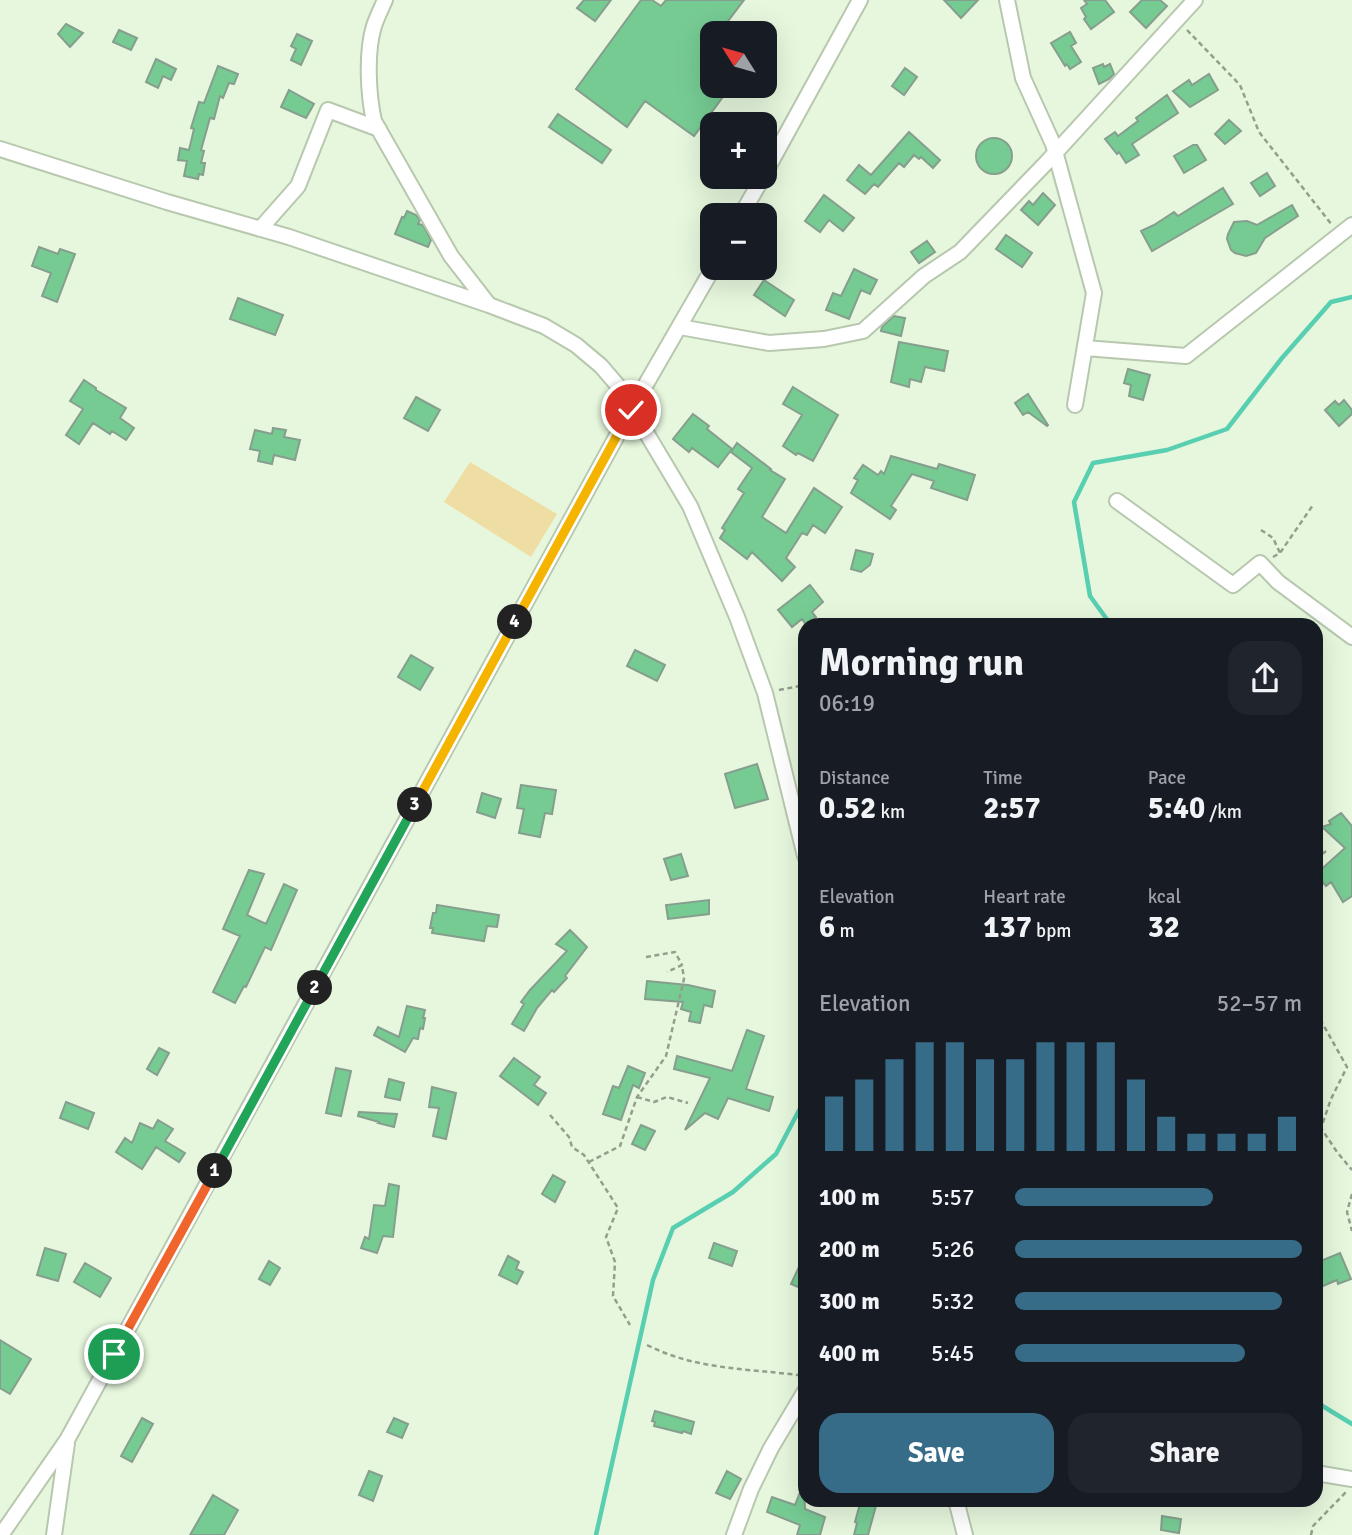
<!DOCTYPE html>
<html lang="en">
<head>
<meta charset="utf-8">
<style>
  :root { --surface:#171b24; --page:#20242c; --text:#f1f3f6; --muted:#9ea1a6; --accent:#376c88 }
  body { margin:0; font-family:Signika,sans-serif; background:var(--page); color:var(--text); height:100vh; display:flex; flex-direction:column; font-size:26px; white-space:nowrap }
  * { box-sizing:border-box; margin:0 }
  p { font-size:23px; color:var(--muted) }
  .icon { flex:none; width:38px; height:38px; fill:none; stroke:currentColor; stroke-width:2; stroke-linecap:round; stroke-linejoin:round }
  .map { position:relative; flex:1; overflow:hidden }
  .details { position:absolute; left:798px; top:618px; width:525px; height:889px; display:flex; flex-direction:column; background:var(--surface); border-radius:21px; box-shadow:0 7px 28px #0002 }
  .details>* { flex:none }
  .needle { width:46px; rotate:307deg }
  .fabs { position:absolute; left:700px; top:21px; display:grid; gap:14px }
  .fabs a { display:grid; place-items:center; width:77px; height:77px; border-radius:14px; background:var(--surface); box-shadow:0 7px 28px #0002; font-size:35px }
  .pin { position:absolute; display:grid; place-items:center; width:60px; height:60px; color:#fff; margin:-30px; border:4px solid #fff; border-radius:50%; box-shadow:0 2px 7px #0007 }
  .km { position:absolute; width:35px; height:35px; margin:-18px; border-radius:50%; background:#222; color:#fff; font-size:19px; line-height:35px; text-align:center }
  .round { display:grid; place-items:center; flex:none; width:74px; height:74px; border-radius:21px; background:var(--page) }
  .summary { display:flex; align-items:center; justify-content:space-between; height:119px; padding:0 21px }
  h1 { font-size:38px; font-weight:700; line-height:52px }
  .stats { display:grid; grid-template-columns:repeat(3,1fr); gap:10px; height:119px; padding:7px 21px }
  .stats div { display:grid; align-content:center }
  .stats b { font-size:30px; font-weight:700 }
  .stats small { font-size:19px; font-weight:400 }
  .stats p { font-size:19px }
  .chart { height:196px; padding:14px 21px }
  .chart p { display:flex; justify-content:space-between }
  .chart svg { width:100%; height:126px; margin-top:7px; stroke:var(--accent); stroke-width:6 }
  .cta { display:flex; gap:14px; margin-top:auto; padding:14px 21px }
  .cta a { flex:1; height:80px; border-radius:21px; background:var(--accent); color:#fff; font-size:28px; font-weight:700; line-height:80px; text-align:center }
  .cta a+a { background:var(--page); color:var(--text) }
  ul { padding:0 21px; list-style:none; font-size:23px }
  li { display:grid; grid-template-columns:112px 84px 1fr; align-items:center; height:52px }
  li i { height:18px; border-radius:9px; background:var(--accent) }
  .map>svg:first-child { display:block }
  .green { fill:#efdea4 }
  .lines { fill:none; stroke-linecap:round; stroke-linejoin:round }
  .stream { stroke:#58cfb1; stroke-width:4.5 }
  .building { fill:#76cb93; stroke:#869e8d; stroke-width:2 }
  .minor-casing { stroke:#b8c8af; stroke-width:18 }
  .path { stroke:#939f8c; stroke-width:2.5; stroke-dasharray:5 3.5; stroke-linecap:butt }
  .minor { stroke:#fff; stroke-width:14 }
  .split-1-casing { stroke:#fff; stroke-width:14 }
  .split-2-casing { stroke:#fff; stroke-width:14 }
  .split-3-casing { stroke:#fff; stroke-width:14 }
  .split-4-casing { stroke:#fff; stroke-width:14 }
  .split-5-casing { stroke:#fff; stroke-width:14 }
  .split-1 { stroke:#f0652b; stroke-width:9 }
  .split-2 { stroke:#22a559; stroke-width:9 }
  .split-3 { stroke:#22a559; stroke-width:9 }
  .split-4 { stroke:#f5b400; stroke-width:9 }
  .split-5 { stroke:#f5b400; stroke-width:9 }
</style>
</head>
<body>
<div class="map">
<svg width="1352" height="1535" viewBox="0 0 1352 1535">
  <rect width="100%" height="100%" fill="#e6f7dd"/>
  <path class="green" d="M 470,462 L 557,514 L 531,557 L 444,502 Z"/>
  <g class="lines">
    <path class="stream" d="M 1111,625 L 1090,596 L 1074,502 L 1093,463 L 1167,450 L 1227,429 L 1282,358 L 1331,302 L 1352,297
      M 1316,1402 L 1352,1424
      M 596,1535 L 653,1280 L 673,1228 L 733,1192 L 776,1154 L 805,1099"/>
  </g>
  <path class="building" d="M 584,0 L 611,0 L 595,21 L 577,8 Z
    M 641,0 L 652,0 L 661,6 L 666,0 L 744,0 L 719,33 L 712,33 L 712,86 L 731,86 L 694,136 L 645,101 L 627,127 L 576,89 Z
    M 944,0 L 978,0 L 961,18 Z
    M 1084,0 L 1105,0 L 1114,12 L 1091,29 L 1084,19 L 1086,17 L 1081,8 L 1087,4 Z
    M 1142,0 L 1160,0 L 1167,6 L 1146,28 L 1130,12 Z
    M 66,24 L 83,33 L 70,47 L 58,34 Z
    M 119,30 L 137,38 L 131,50 L 113,42 Z
    M 1070,32 L 1076,43 L 1071,46 L 1081,62 L 1070,69 L 1067,64 L 1065,66 L 1051,43 Z
    M 297,34 L 312,41 L 301,65 L 291,60 L 296,49 L 291,46 Z
    M 156,59 L 176,69 L 171,80 L 163,76 L 158,88 L 146,82 Z
    M 1103,64 L 1104,67 L 1110,64 L 1114,74 L 1109,79 L 1099,84 L 1093,68 Z
    M 218,66 L 238,74 L 234,84 L 229,83 L 223,98 L 220,96 L 214,119 L 210,118 L 201,150 L 204,151 L 201,163 L 205,163 L 203,175 L 199,174 L 198,179 L 184,176 L 187,161 L 178,160 L 180,148 L 189,150 L 194,129 L 191,128 L 199,102 L 204,103 Z
    M 905,68 L 917,77 L 904,95 L 892,86 Z
    M 1209,74 L 1218,90 L 1190,107 L 1173,91 L 1189,80 L 1192,85 Z
    M 289,90 L 314,104 L 306,118 L 281,107 Z
    M 1167,95 L 1178,113 L 1132,144 L 1139,155 L 1126,163 L 1119,152 L 1117,154 L 1105,139 L 1115,132 L 1118,136 L 1138,121 L 1136,118 Z
    M 558,114 L 611,150 L 602,163 L 549,127 Z
    M 1229,120 L 1241,131 L 1225,144 L 1215,134 Z
    M 909,132 L 940,160 L 933,168 L 921,157 L 919,159 L 914,155 L 904,167 L 899,163 L 878,187 L 874,184 L 865,194 L 847,180 L 859,165 L 871,175 Z
    M976 156a18 18 0 1 1 36 0a18 18 0 1 1-36 0Z
    M 1193,145 L 1197,145 L 1206,160 L 1184,173 L 1174,156 Z
    M 1267,173 L 1275,186 L 1260,196 L 1251,183 Z
    M 1223,188 L 1233,204 L 1152,251 L 1141,231 L 1154,225 L 1174,212 L 1178,216 Z
    M 1043,193 L 1055,205 L 1038,225 L 1021,210 L 1029,201 L 1033,205 Z
    M 824,195 L 854,218 L 843,231 L 829,220 L 820,232 L 805,221 Z
    M 1292,205 L 1298,216 L 1265,238 L 1256,253 L 1246,256 L 1235,253 L 1231,250 L 1227,239 L 1228,234 L 1234,222 L 1247,221 L 1257,225 Z
    M 407,211 L 416,215 L 420,220 L 418,224 L 423,225 L 431,240 L 428,247 L 395,234 L 402,217 L 404,218 Z
    M 1006,235 L 1032,253 L 1022,267 L 996,249 Z
    M 927,241 L 935,252 L 919,263 L 911,252 Z
    M 39,247 L 58,254 L 60,249 L 75,254 L 57,302 L 42,296 L 51,273 L 32,266 Z
    M 854,269 L 877,280 L 870,294 L 861,290 L 849,319 L 826,310 L 833,293 L 841,296 Z
    M 764,280 L 794,300 L 785,316 L 754,295 Z
    M 238,298 L 283,315 L 275,335 L 230,319 Z
    M 894,316 L 905,318 L 901,336 L 881,331 L 882,327 Z
    M 899,342 L 948,351 L 944,371 L 925,367 L 921,382 L 910,379 L 909,387 L 891,382 Z
    M 1128,369 L 1150,375 L 1143,400 L 1129,396 L 1131,385 L 1124,383 Z
    M 84,380 L 96,388 L 96,390 L 126,408 L 120,418 L 134,428 L 126,440 L 112,431 L 110,434 L 93,423 L 79,444 L 66,435 L 83,409 L 70,401 Z
    M 793,387 L 838,415 L 813,461 L 798,453 L 796,455 L 783,446 L 802,415 L 783,404 Z
    M 1028,394 L 1048,425 L 1047,426 L 1028,412 L 1023,415 L 1015,403 Z
    M 416,397 L 440,410 L 428,431 L 404,418 Z
    M 1344,400 L 1352,410 L 1352,414 L 1339,426 L 1325,410 L 1335,401 L 1339,405 Z
    M 693,414 L 709,426 L 707,429 L 732,449 L 718,467 L 692,448 L 689,452 L 673,439 Z
    M 273,428 L 286,430 L 284,437 L 300,440 L 295,460 L 274,455 L 272,464 L 258,461 L 260,451 L 250,449 L 255,430 L 272,434 Z
    M 737,443 L 771,469 L 770,470 L 785,479 L 762,517 L 786,533 L 814,488 L 842,507 L 825,533 L 813,525 L 807,535 L 802,533 L 786,558 L 795,567 L 782,581 L 752,552 L 747,559 L 720,538 L 725,530 L 722,528 L 744,493 L 738,489 L 752,468 L 731,452 Z
    M 891,456 L 937,469 L 939,464 L 975,475 L 967,500 L 931,488 L 934,481 L 912,474 L 891,506 L 896,510 L 890,519 L 851,493 L 858,480 L 854,478 L 863,465 L 878,475 L 881,471 L 884,474 Z
    M 856,550 L 873,554 L 870,565 L 861,572 L 851,569 Z
    M 810,585 L 823,602 L 812,612 L 816,617 L 806,625 L 802,619 L 792,627 L 778,610 Z
    M 635,650 L 665,665 L 657,681 L 627,666 Z
    M 411,655 L 433,668 L 420,690 L 398,677 Z
    M 757,764 L 768,799 L 735,808 L 725,774 Z
    M 521,785 L 556,790 L 552,814 L 545,813 L 540,837 L 519,833 L 524,809 L 517,808 Z
    M 482,793 L 501,799 L 495,818 L 477,812 Z
    M 1341,813 L 1352,826 L 1352,896 L 1343,902 L 1331,882 L 1326,886 L 1316,874 L 1345,848 L 1322,827 L 1331,824 L 1329,821 Z
    M 681,854 L 688,876 L 671,880 L 664,859 Z
    M 249,870 L 264,874 L 247,915 L 266,924 L 284,884 L 297,890 L 271,950 L 265,947 L 246,987 L 244,986 L 235,1003 L 213,992 L 240,936 L 223,929 Z
    M 709,900 L 709,914 L 668,919 L 666,905 Z
    M 437,905 L 499,915 L 497,927 L 487,926 L 484,941 L 432,933 L 433,928 L 430,928 L 433,913 L 436,913 Z
    M 570,930 L 587,947 L 565,976 L 567,978 L 554,992 L 552,990 L 537,1008 L 524,1031 L 512,1024 L 524,1004 L 521,1002 L 530,990 L 567,951 L 556,944 Z
    M 647,981 L 688,985 L 715,991 L 712,1007 L 704,1005 L 700,1023 L 689,1021 L 691,1012 L 681,1009 L 683,1002 L 645,999 Z
    M 407,1006 L 425,1010 L 423,1018 L 425,1018 L 423,1029 L 420,1028 L 418,1039 L 413,1038 L 405,1052 L 374,1035 L 378,1027 L 399,1037 Z
    M 747,1030 L 764,1036 L 746,1089 L 773,1097 L 769,1111 L 728,1098 L 718,1119 L 705,1113 L 685,1130 L 710,1078 L 674,1069 L 677,1056 L 732,1071 Z
    M 159,1048 L 169,1053 L 157,1075 L 147,1069 Z
    M 514,1058 L 540,1077 L 534,1085 L 546,1093 L 538,1105 L 500,1076 Z
    M 628,1066 L 645,1073 L 639,1088 L 633,1085 L 621,1120 L 603,1114 L 613,1086 L 619,1088 Z
    M 336,1068 L 351,1071 L 341,1116 L 326,1113 Z
    M 389,1079 L 404,1083 L 400,1100 L 385,1097 Z
    M 432,1087 L 456,1093 L 446,1139 L 433,1136 L 439,1108 L 429,1107 Z
    M 66,1102 L 94,1113 L 88,1129 L 60,1118 Z
    M 359,1112 L 397,1114 L 394,1127 L 378,1123 L 379,1122 L 358,1116 Z
    M 158,1120 L 173,1129 L 165,1141 L 185,1153 L 179,1162 L 156,1147 L 142,1169 L 116,1152 L 125,1138 L 132,1143 L 140,1123 L 153,1129 Z
    M 641,1125 L 655,1131 L 645,1150 L 632,1144 Z
    M 553,1175 L 565,1182 L 555,1202 L 542,1194 Z
    M 389,1184 L 399,1186 L 393,1237 L 383,1236 L 377,1253 L 361,1248 L 365,1237 L 369,1239 L 374,1205 L 385,1206 Z
    M 714,1243 L 737,1251 L 732,1266 L 709,1258 Z
    M 45,1248 L 66,1254 L 58,1281 L 37,1275 Z
    M 1340,1253 L 1351,1279 L 1338,1284 L 1337,1280 L 1316,1289 L 1316,1263 Z
    M 805,1254 L 805,1290 L 791,1284 Z
    M 508,1256 L 519,1262 L 516,1269 L 523,1272 L 517,1284 L 499,1275 Z
    M 269,1261 L 280,1268 L 270,1285 L 259,1279 Z
    M 85,1263 L 111,1278 L 100,1297 L 74,1282 Z
    M 0,1340 L 31,1359 L 10,1394 L 0,1388 Z
    M 655,1411 L 694,1422 L 691,1434 L 683,1431 L 682,1433 L 654,1426 L 655,1422 L 652,1421 Z
    M 142,1418 L 153,1424 L 132,1462 L 121,1456 Z
    M 394,1418 L 408,1424 L 402,1438 L 387,1432 Z
    M 369,1471 L 382,1476 L 373,1501 L 359,1495 Z
    M 727,1471 L 741,1479 L 730,1499 L 716,1493 Z
    M 804,1482 L 805,1509 L 825,1517 L 820,1535 L 797,1535 L 800,1525 L 767,1512 L 772,1497 L 795,1505 Z
    M 213,1495 L 238,1510 L 224,1535 L 190,1535 Z
    M 861,1500 L 877,1502 L 868,1535 L 854,1535 L 857,1523 L 855,1522 Z
    M 1162,1516 L 1181,1519 L 1179,1533 L 1161,1530 Z"/>
  <g class="lines">
    <defs>
      <path id="minor" d="M 385,0 C 381,9 377,17 374,26 C 366,52 368,94 374,121 L 451,256 L 489,305
        M 1007,0 L 1023,78 L 1053,144 L 1094,293 L 1075,405
        M 0,149 L 167,202 L 289,237 L 489,305 L 544,326 L 576,345 L 601,366 L 619,387 L 690,506 L 737,617 L 765,693 L 805,856
        M 765,173 L 860,0
        M 741,215 L 763,177
        M 260,229 L 298,186 L 328,110 L 379,129
        M 680,327 L 769,343 L 824,339 L 863,331 L 924,276 L 960,252 L 1046,163 L 1195,0
        M 1085,348 L 1186,356 L 1352,225
        M 1117,501 L 1233,585 L 1260,563 L 1278,582 L 1352,637
        M 1316,1473 L 1352,1479
        M 956,1500 L 965,1535
        M 1,1535 L 67,1440 L 631,410 L 713,268
        M 54,1535 L 67,1443
        M 734,1535 L 751,1489 L 771,1448 L 805,1391"/>
    </defs>
    <use href="#minor" class="minor-casing"/>
    <path class="path" d="M 1187,30 L 1240,85 L 1259,132 L 1332,225
      M 1261,530 L 1273,538 L 1280,553
      M 1273,557 L 1280,553 L 1313,505
      M 779,690 L 805,685
      M 1316,859 L 1326,851
      M 646,957 L 675,952 L 682,965
      M 1316,1012 L 1347,1067 L 1331,1099 L 1321,1128 L 1337,1152 L 1352,1170
      M 637,1097 L 654,1102 L 667,1097 L 688,1103
      M 550,1115 L 569,1137 L 572,1147 L 584,1155 L 618,1208 L 606,1237 L 615,1262 L 613,1296 L 630,1325
      M 589,1162 L 620,1146 L 637,1097 L 666,1056 L 684,979 L 682,965 L 667,972
      M 1352,1194 L 1347,1212 L 1352,1231
      M 647,1345 C 699,1371 749,1368 805,1376
      M 1311,1535 L 1313,1526 L 1347,1491"/>
    <use href="#minor" class="minor"/>
  </g>
  <g class="lines">
    <defs>
      <path id="split-1" d="M 114,1354 L 215,1171"/>
      <path id="split-2" d="M 215,1171 L 315,988"/>
      <path id="split-3" d="M 315,988 L 415,805"/>
      <path id="split-4" d="M 415,805 L 515,622"/>
      <path id="split-5" d="M 515,622 L 631,410"/>
    </defs>
    <use href="#split-1" class="split-1-casing"/>
    <use href="#split-2" class="split-2-casing"/>
    <use href="#split-3" class="split-3-casing"/>
    <use href="#split-4" class="split-4-casing"/>
    <use href="#split-5" class="split-5-casing"/>
    <use href="#split-1" class="split-1"/>
    <use href="#split-2" class="split-2"/>
    <use href="#split-3" class="split-3"/>
    <use href="#split-4" class="split-4"/>
    <use href="#split-5" class="split-5"/>
  </g>
</svg>
<div class="fabs">
<a><svg class="needle" viewBox="-14 -14 28 28"><path d="M0-13l5 13h-10z" fill="#e53935"/><path d="M0 13l5-13h-10z" fill="#9ea1a6"/></svg></a>
<a>+</a>
<a>−</a>
</div>
<div class="pin" style="left:114px;top:1354px;background:#1e9e55"><svg class="icon" aria-label="arrive" viewBox="0 0 24 24"><path d="M6 21V4h12l-3 4 3 4H6"/></svg></div>
<div class="pin" style="left:631px;top:410px;background:#d93025"><svg class="icon" aria-label="check" viewBox="0 0 24 24"><path d="M5 12l5 5 9-10"/></svg></div>
<b class="km" style="left:215px;top:1171px">1</b>
<b class="km" style="left:315px;top:988px">2</b>
<b class="km" style="left:415px;top:805px">3</b>
<b class="km" style="left:515px;top:622px">4</b>
<section class="details">
<div class="summary"><div><h1>Morning run</h1><p>06:19</p></div><a class="round"><svg class="icon" aria-label="share" viewBox="0 0 24 24"><path d="M12 15V3M7 8l5-5 5 5M5 13v7h14v-7"/></svg></a></div>
<div class="stats">
<div><p>Distance</p><b>0.52<small> km</small></b></div>
<div><p>Time</p><b>2:57</b></div>
<div><p>Pace</p><b>5:40<small> /km</small></b></div>
</div>
<div class="stats">
<div><p>Elevation</p><b>6<small> m</small></b></div>
<div><p>Heart rate</p><b>137<small> bpm</small></b></div>
<div><p>kcal</p><b>32</b></div>
</div>
<div class="chart"><p><span>Elevation</span>52–57 m</p>
<svg viewBox="0 0 160 44" preserveAspectRatio="none"><path d="M5 44V25M15 44V19M25 44V12M35 44V6M45 44V6M55 44V12M65 44V12M75 44V6M85 44V6M95 44V6M105 44V19M115 44V32M125 44V38M135 44V38M145 44V38M155 44V32"/></svg>
</div>
<ul>
<li><b>100 m</b>5:57<i style="width:69%"></i></li>
<li><b>200 m</b>5:26<i style="width:100%"></i></li>
<li><b>300 m</b>5:32<i style="width:93%"></i></li>
<li><b>400 m</b>5:45<i style="width:80%"></i></li>
</ul>
<div class="cta"><a>Save</a><a>Share</a></div>
</section>
</div>
</body>
</html>
